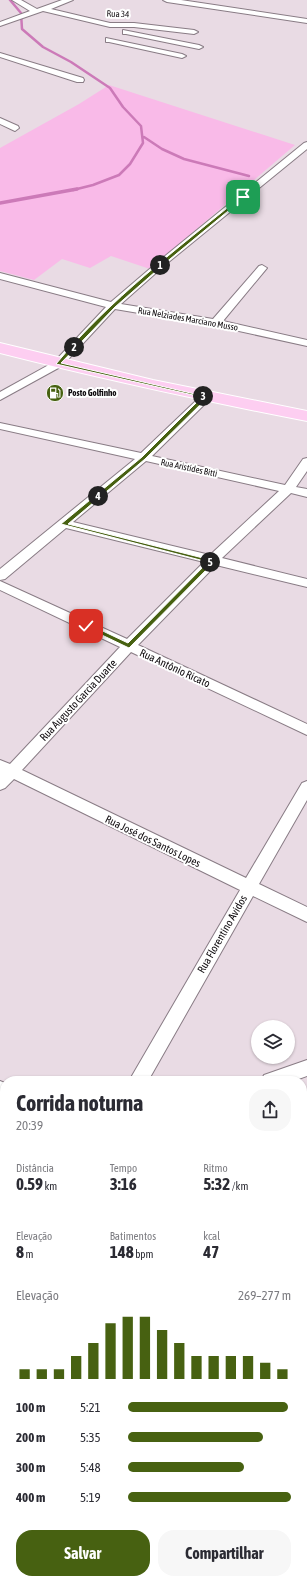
<!DOCTYPE html>
<html lang="pt">
<head>
<meta charset="utf-8">
<style>
  :root { --surface:#fff; --page:#f7f7f7; --text:#2b2b33; --muted:#7c7c81; --accent:#476111 }
  body { margin:0; font-family:"Asap Condensed",sans-serif; background:var(--page); color:var(--text); height:100vh; display:flex; flex-direction:column; font-size:15px; white-space:nowrap }
  * { box-sizing:border-box; margin:0 }
  p { font-size:13px; color:var(--muted) }
  .icon { flex:none; width:22px; height:22px; fill:none; stroke:currentColor; stroke-width:2; stroke-linecap:round; stroke-linejoin:round }
  .map { position:relative; flex:1; overflow:hidden }
  .side { position:absolute; left:0px; top:1076px; width:307px; height:508px; display:flex; flex-direction:column; background:var(--surface); border-radius:16px 16px 0 0; box-shadow:0 1px 3px #0004 }
  .side>* { flex:none }
  .tools { position:absolute; left:251px; top:1020px; display:grid; gap:8px }
  .tools a { display:grid; place-items:center; width:44px; height:44px; border-radius:50%; background:var(--surface); box-shadow:0 1px 3px #0004; font-size:20px }
  .pin { position:absolute; display:grid; place-items:center; width:34px; height:34px; color:#fff; margin:-17px; border-radius:8px; box-shadow:0 2px 6px #0006 }
  .km { position:absolute; width:20px; height:20px; margin:-10px; border-radius:50%; background:#222; color:#fff; font-size:11px; line-height:20px; text-align:center }
  .round { display:grid; place-items:center; flex:none; width:42px; height:42px; border-radius:16px; background:var(--page) }
  .overview { display:flex; align-items:center; justify-content:space-between; height:68px; padding:0 16px }
  h1 { font-size:22px; font-weight:700; line-height:30px }
  .metrics { display:grid; grid-template-columns:repeat(3,1fr); gap:6px; height:68px; padding:4px 16px }
  .metrics div { display:grid; align-content:center }
  .metrics b { font-size:17px; font-weight:700 }
  .metrics small { font-size:11px; font-weight:400 }
  .metrics p { font-size:11px }
  .chart { height:112px; padding:8px 16px }
  .chart p { display:flex; justify-content:space-between }
  .chart svg { width:100%; height:72px; margin-top:4px; stroke:var(--accent); stroke-width:6 }
  .button { display:flex; gap:8px; margin-top:auto; padding:8px 16px }
  .button a { flex:1; height:46px; border-radius:16px; background:var(--accent); color:#fff; font-size:16px; font-weight:700; line-height:46px; text-align:center }
  .button a+a { background:var(--page); color:var(--text) }
  ul { padding:0 16px; list-style:none; font-size:13px }
  li { display:grid; grid-template-columns:64px 48px 1fr; align-items:center; height:30px }
  li i { height:10px; border-radius:5px; background:var(--accent) }
  .map>svg:first-child { display:block }
  .green { fill:#f9bae8 }
  .lines { fill:none; stroke-linecap:round; stroke-linejoin:round }
  .stream-far1 { stroke:#cc7ab8; stroke-width:2.5 }
  .stream { stroke:#cc7ab8; stroke-width:3.5 }
  .street-casing { stroke:#897c85; stroke-width:2 }
  .primary-casing { stroke:#fff; stroke-width:2 }
  .street { fill:#fff; fill-rule:evenodd }
  .primary { fill:#fdcef1; fill-rule:evenodd }
  .shaded-wall { fill:#b275a2 }
  .building { fill:#fea7e8; stroke:#b275a2 }
  .route { fill:#476111; stroke:#fff }
  .labels { text-anchor:middle; dominant-baseline:central; stroke-width:4; stroke-linejoin:round; paint-order:stroke }
  .far-street-label { font-size:9px; fill:#0e0a0d; stroke:#fff }
  .far-poi-label { font-size:9px; font-weight:bold; fill:#0e0a0d; stroke:#fff; text-anchor:start }
  .street-label { font-size:11px; fill:#0e0a0d; stroke:#fff }
</style>
</head>
<body>
<div class="map">
<svg width="307" height="1584" viewBox="0 0 307 1584">
  <rect width="100%" height="100%" fill="#e9dbe4"/>
  <path class="green" d="M 109,85 L 295,145 L 150,269 L 111,256 L 90,268 L 62,259 L 34,280 L 0,271 L 0,148 L 79,104 Z"/>
  <g class="lines">
    <path class="stream-far1" d="M 10,0 L 21,13 L 22,29 L 43,47 L 71,62 L 110,88 L 123,107 L 141,126 L 143,143 L 130,164 L 119,175 L 93,185 L 73,190
      M 144,137 L 162,149 L 184,159 L 249,176"/>
    <path class="stream" d="M 0,203 L 77,189"/>
    <defs>
      <path id="street" d="M 12,0 L 21,0 L 37,9 L 62,0 L 73,0 L 51,9 L 110,23 L 134,23 L 194,30 L 198,32 L 194,34 L 134,27 L 110,27 L 43,11 L 0,26 L 0,22 L 30,11 Z
        M 163,0 L 181,0 L 307,19 L 307,23 L 167,2 Z
        M 123,30 L 199,45 L 203,47 L 199,49 L 126,34 L 123,34 Z
        M 106,38 L 182,54 L 186,56 L 182,58 L 109,42 L 106,42 Z
        M 0,53 L 83,78 L 84,80 L 83,82 L 77,82 L 0,57 Z
        M 0,118 L 18,126 L 19,128 L 15,131 L 0,124 Z
        M 307,142 L 307,149 L 165,265 L 121,304 L 213,319 L 259,266 L 262,265 L 267,268 L 223,321 L 307,340 L 307,346 L 216,326 L 115,309 L 62,366 L 0,400 L 0,392 L 54,362 L 106,307 L 0,279 L 0,273 L 111,302 L 159,261 L 304,143 Z
        M 206,394 L 210,395 L 212,397 L 210,399 L 152,456 L 285,485 L 303,459 L 307,458 L 307,471 L 296,487 L 307,489 L 307,497 L 291,493 L 222,558 L 307,579 L 307,587 L 216,565 L 138,645 L 307,724 L 307,735 L 131,652 L 22,770 L 246,878 L 302,783 L 307,781 L 307,800 L 259,884 L 307,907 L 307,922 L 253,896 L 148,1081 L 129,1081 L 240,890 L 14,779 L 5,788 L 0,790 L 0,760 L 10,764 L 120,647 L 0,590 L 0,581 L 127,639 L 204,562 L 66,528 L 5,579 L 0,580 L 0,569 L 135,459 L 0,429 L 0,423 L 141,453 L 202,395 ZM 146,461 L 279,491 L 210,555 L 73,522 Z
        M 307,1060 L 307,1076 L 293,1081 L 261,1081 L 264,1075 Z
        M 0,1081 L 5,1083 L 5,1099 L 0,1097 Z
        M 5,1313 L 5,1340 L 0,1342 L 0,1315 Z
        M 307,1477 L 307,1500 L 302,1502 L 302,1479 Z
        M 153,1579 L 176,1579 L 174,1584 L 151,1584 Z"/>
      <path id="primary" d="M 0,343 L 153,380 L 307,411 L 307,421 C 204,401 102,379 0,353 Z"/>
    </defs>
    <use href="#street" class="street-casing"/>
    <use href="#primary" class="primary-casing"/>
    <use href="#street" class="street"/>
    <use href="#primary" class="primary"/>
  </g>
  <path class="shaded-wall" d="M 5,1138 L 5,1145 L 0,1152 L 0,1144 Z"/>
  <path class="building" d="M 0,1111 L 5,1114 L 5,1138 L 0,1144 Z
    M 81,1579 L 98,1579 L 105,1584 L 78,1584 Z"/>
  <path class="route" d="M 242,196 L 245,197 L 164,264 L 115,307 L 61,363 L 208,397 L 145,459 L 68,524 L 215,561 L 129,648 L 83,626 L 88,624 L 128,643 L 208,562 L 61,524 L 142,457 L 202,397 L 56,364 C 110,299 177,249 242,196 Z"/>
  <defs>
    <symbol id="fuel-disc" viewBox="-11 -11 22 22"><circle r="9.5" fill="#476111" stroke="#fff"/><path d="M-5.5-6h7V0h2V4h1.3V-2.5L3-4.5l.8-.8L6-3V5H2.5V1h-1V6h-7ZM-4.2-4.7v3.2H.2V-4.7Z" fill="#fff"/></symbol>
  </defs>
  <g fill-rule="evenodd">
    <use href="#fuel-disc" x="45" y="383" width="20" height="20"/>
  </g>
  <g class="labels">
    <g class="far-street-label">
      <text transform="translate(118 14) rotate(2)">Rua 34</text>
      <text transform="translate(188 319) rotate(10)">Rua Nelziades Marciano Musso</text>
      <text transform="translate(189 468) rotate(12)">Rua Aristides Bitti</text>
    </g>
    <g class="far-poi-label">
      <text x="68" y="393">Posto Golfinho</text>
    </g>
    <g class="street-label">
      <text transform="translate(175 668) rotate(25)">Rua Antônio Ricato</text>
      <text transform="translate(78 700) rotate(-47)">Rua Augusto Garcia Duarte</text>
      <text transform="translate(153 841) rotate(26)">Rua José dos Santos Lopes</text>
      <text transform="translate(222 934) rotate(-60)">Rua Florentino Avidos</text>
    </g>
  </g>
</svg>
<div class="tools">
<a><svg class="icon" aria-label="layers" viewBox="0 0 24 24"><path d="M12 4l9 5-9 5-9-5zM3 14l9 5 9-5"/></svg></a>
</div>
<div class="pin" style="left:243px;top:197px;background:#1e9e55"><svg class="icon" aria-label="arrive" viewBox="0 0 24 24"><path d="M6 21V4h12l-3 4 3 4H6"/></svg></div>
<div class="pin" style="left:86px;top:626px;background:#d93025"><svg class="icon" aria-label="check" viewBox="0 0 24 24"><path d="M5 12l5 5 9-10"/></svg></div>
<b class="km" style="left:160px;top:265px">1</b>
<b class="km" style="left:74px;top:347px">2</b>
<b class="km" style="left:203px;top:396px">3</b>
<b class="km" style="left:98px;top:496px">4</b>
<b class="km" style="left:210px;top:562px">5</b>
<section class="side">
<div class="overview"><div><h1>Corrida noturna</h1><p>20:39</p></div><a class="round"><svg class="icon" aria-label="share" viewBox="0 0 24 24"><path d="M12 15V3M7 8l5-5 5 5M5 13v7h14v-7"/></svg></a></div>
<div class="metrics">
<div><p>Distância</p><b>0.59<small> km</small></b></div>
<div><p>Tempo</p><b>3:16</b></div>
<div><p>Ritmo</p><b>5:32<small> /km</small></b></div>
</div>
<div class="metrics">
<div><p>Elevação</p><b>8<small> m</small></b></div>
<div><p>Batimentos</p><b>148<small> bpm</small></b></div>
<div><p>kcal</p><b>47</b></div>
</div>
<div class="chart"><p><span>Elevação</span>269–277 m</p>
<svg viewBox="0 0 160 44" preserveAspectRatio="none"><path d="M5 44V38M15 44V38M25 44V38M35 44V30M45 44V22M55 44V10M65 44V6M75 44V6M85 44V14M95 44V22M105 44V30M115 44V30M125 44V30M135 44V30M145 44V34M155 44V38"/></svg>
</div>
<ul>
<li><b>100 m</b>5:21<i style="width:98%"></i></li>
<li><b>200 m</b>5:35<i style="width:83%"></i></li>
<li><b>300 m</b>5:48<i style="width:71%"></i></li>
<li><b>400 m</b>5:19<i style="width:100%"></i></li>
</ul>
<div class="button"><a>Salvar</a><a>Compartilhar</a></div>
</section>
</div>
</body>
</html>
